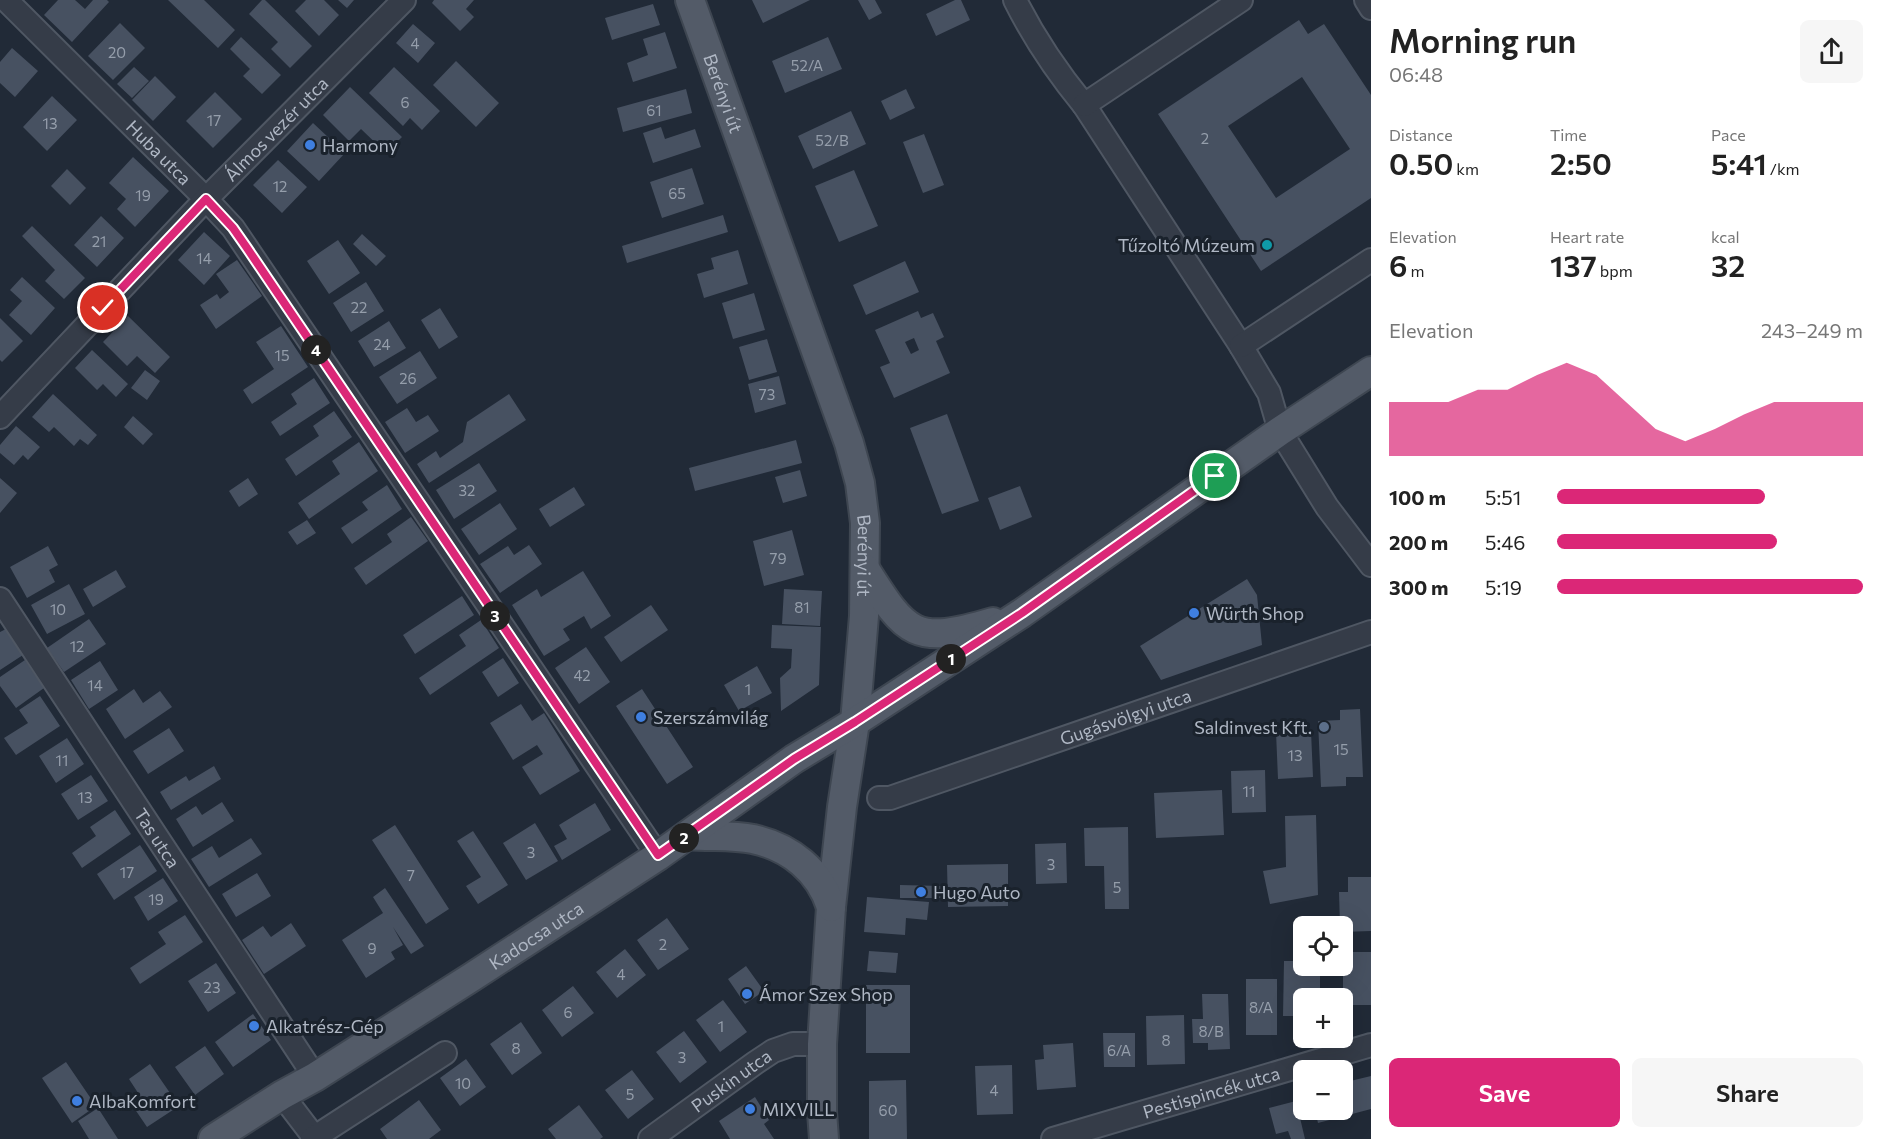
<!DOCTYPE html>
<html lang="en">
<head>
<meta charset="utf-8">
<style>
  :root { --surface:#fff; --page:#f6f6f6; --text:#222; --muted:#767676; --accent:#db2777 }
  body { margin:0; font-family:Commissioner,sans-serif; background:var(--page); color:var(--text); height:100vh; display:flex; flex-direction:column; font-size:22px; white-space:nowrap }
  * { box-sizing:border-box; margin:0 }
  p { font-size:20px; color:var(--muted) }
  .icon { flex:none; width:33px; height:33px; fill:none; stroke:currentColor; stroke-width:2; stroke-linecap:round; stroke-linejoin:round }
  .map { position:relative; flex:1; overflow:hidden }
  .details { display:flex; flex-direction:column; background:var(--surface); width:510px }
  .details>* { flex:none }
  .controls { position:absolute; left:1293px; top:916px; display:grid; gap:12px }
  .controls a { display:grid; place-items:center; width:60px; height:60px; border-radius:9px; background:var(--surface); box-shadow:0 6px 24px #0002; font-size:30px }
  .pin { position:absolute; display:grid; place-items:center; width:51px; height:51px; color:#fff; margin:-26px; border:3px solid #fff; border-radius:50%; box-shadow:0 2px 6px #0007 }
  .km { position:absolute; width:30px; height:30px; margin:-15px; border-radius:50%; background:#222; color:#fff; font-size:16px; line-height:30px; text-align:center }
  .round { display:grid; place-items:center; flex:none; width:63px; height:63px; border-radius:9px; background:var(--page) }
  .overview { display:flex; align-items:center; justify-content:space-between; height:102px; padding:0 18px }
  h1 { font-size:33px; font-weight:600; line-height:45px }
  .stats { display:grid; grid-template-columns:repeat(3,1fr); gap:9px; height:102px; padding:6px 18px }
  .stats div { display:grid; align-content:center }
  .stats b { font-size:30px; font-weight:600 }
  .stats small { font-size:16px; font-weight:400 }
  .stats p { font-size:16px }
  .chart { height:168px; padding:12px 18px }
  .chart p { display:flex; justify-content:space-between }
  .chart svg { width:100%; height:108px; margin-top:6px; fill:var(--accent); opacity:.7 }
  .cta { display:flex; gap:12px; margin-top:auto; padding:12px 18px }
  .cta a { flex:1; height:69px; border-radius:9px; background:var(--accent); color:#fff; font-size:24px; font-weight:600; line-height:69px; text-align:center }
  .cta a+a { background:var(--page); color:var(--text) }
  ul { padding:0 18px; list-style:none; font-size:20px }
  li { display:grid; grid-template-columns:96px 72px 1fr; align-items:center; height:45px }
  li i { height:15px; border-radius:8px; background:var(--accent) }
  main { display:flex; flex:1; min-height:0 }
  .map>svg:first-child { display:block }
  .building { fill:#475161; fill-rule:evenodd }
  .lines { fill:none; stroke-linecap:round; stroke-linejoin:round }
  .minor-casing { stroke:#4f5763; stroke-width:26 }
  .major-casing { stroke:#3e4651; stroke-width:32 }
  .minor { stroke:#353c48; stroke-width:22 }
  .major { stroke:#535b68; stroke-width:28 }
  .route-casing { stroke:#fff; stroke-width:12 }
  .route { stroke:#db2777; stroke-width:8 }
  .shop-dot { fill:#3f7fe0; stroke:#1a222c; stroke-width:2 }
  .culture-dot { fill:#0f9aa8; stroke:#1a222c; stroke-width:2 }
  .service-dot { fill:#5c6f8a; stroke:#1a222c; stroke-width:2 }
  .labels { text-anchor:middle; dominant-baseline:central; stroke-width:6; stroke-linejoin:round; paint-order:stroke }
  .number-label { font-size:15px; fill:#959eab }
  .street-label { font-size:18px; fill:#afb7c4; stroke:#1a222c }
  .poi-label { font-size:18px; fill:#afb7c4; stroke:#1a222c; text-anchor:start }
</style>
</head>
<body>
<main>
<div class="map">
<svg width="1371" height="1139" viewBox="0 0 1371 1139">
  <rect width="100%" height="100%" fill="#212a37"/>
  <path class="building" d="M 58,0 L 75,0 L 85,9 L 93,0 L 107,0 L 109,2 L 72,42 L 44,15 Z
    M 168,0 L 204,0 L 235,30 L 218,48 Z
    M 262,0 L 265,0 L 312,46 L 290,68 L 271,49 L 278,42 L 249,14 Z
    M 306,0 L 324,0 L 339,15 L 319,36 L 295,11 Z
    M 338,0 L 354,0 L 347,8 Z
    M 434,0 L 474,0 L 466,9 L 474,17 L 460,31 L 432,3 Z
    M 752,0 L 810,0 L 763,23 Z
    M 858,0 L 875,0 L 882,13 L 869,20 Z
    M 955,0 L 961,0 L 970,20 L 936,36 L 926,14 Z
    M 653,4 L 660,25 L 612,40 L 605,18 Z
    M 1299,20 L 1308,34 L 1324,24 L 1371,95 L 1371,198 L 1261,271 L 1158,114 ZM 1302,77 L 1350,149 L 1276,198 L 1228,126 Z
    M 120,23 L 145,48 L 113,80 L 88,56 Z
    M 413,24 L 435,43 L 418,63 L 396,43 Z
    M 665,32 L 677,68 L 633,82 L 627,63 L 648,55 L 643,39 Z
    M 241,37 L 281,75 L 262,94 L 243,76 L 250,69 L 230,49 Z
    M 828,37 L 842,69 L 785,93 L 772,61 Z
    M 12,48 L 38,71 L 15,97 L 0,83 L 0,62 Z
    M 456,61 L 499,103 L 476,127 L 433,85 Z
    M 134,67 L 149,81 L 132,98 L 117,84 Z
    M 394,67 L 440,111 L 422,130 L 410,118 L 403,126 L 369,93 Z
    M 155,76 L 176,97 L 153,121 L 132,100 Z
    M 350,87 L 402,137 L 386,153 L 361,129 L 349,141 L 323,115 Z
    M 686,89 L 692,113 L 623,132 L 617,108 Z
    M 906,89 L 915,108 L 890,120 L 881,101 Z
    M 215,92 L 242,119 L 213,148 L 186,121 Z
    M 52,96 L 77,120 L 47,151 L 23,127 Z
    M 851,111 L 866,144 L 813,169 L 798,136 Z
    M 313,123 L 345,153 L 319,181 L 287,151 Z
    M 661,127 L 665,139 L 695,129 L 701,147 L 653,163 L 643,133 Z
    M 924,134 L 944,185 L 923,193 L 903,142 Z
    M 133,157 L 169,191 L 135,227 L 117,209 L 126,199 L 109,183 Z
    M 278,160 L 307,187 L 282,213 L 253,185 Z
    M 692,168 L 704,204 L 662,218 L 650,182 Z
    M 67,169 L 86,188 L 70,205 L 51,186 Z
    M 854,170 L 878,226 L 839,242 L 815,186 Z
    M 723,215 L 728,232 L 627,263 L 622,246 Z
    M 101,216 L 124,238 L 97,267 L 74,245 Z
    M 32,226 L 85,278 L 64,299 L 45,281 L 55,270 L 22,236 Z
    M 204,232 L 230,256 L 204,285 L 178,260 Z
    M 362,234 L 386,256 L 376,266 L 353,244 Z
    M 338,240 L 360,273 L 329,294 L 307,261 Z
    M 738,250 L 748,284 L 704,298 L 697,274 L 714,269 L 711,258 Z
    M 237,260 L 262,296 L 216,329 L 200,305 L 217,294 L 220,299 L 229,292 L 216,274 Z
    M 905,261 L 919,292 L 866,315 L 853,285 Z
    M 22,277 L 55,308 L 31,335 L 9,315 L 22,301 L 10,290 Z
    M 366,282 L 384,311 L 351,332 L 333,303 Z
    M 754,293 L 765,330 L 733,339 L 722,303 Z
    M 440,308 L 458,337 L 439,349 L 421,320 Z
    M 918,311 L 921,318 L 933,313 L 944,337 L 936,341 L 950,373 L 894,398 L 880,367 L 890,363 L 875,330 ZM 914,338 L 919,350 L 911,354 L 905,342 Z
    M 128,316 L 170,357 L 155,373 L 137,356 L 127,366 L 103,342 Z
    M 0,318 L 23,341 L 2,362 L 0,360 Z
    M 389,321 L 406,348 L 374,367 L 358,341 Z
    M 281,326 L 308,367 L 252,404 L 243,390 L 274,369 L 256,342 Z
    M 767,339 L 777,372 L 749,380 L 739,347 Z
    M 92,350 L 128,384 L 116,397 L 103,384 L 97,390 L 75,368 Z
    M 420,351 L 437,378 L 397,404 L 379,377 Z
    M 145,370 L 160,381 L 147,400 L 131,388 Z
    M 779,376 L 786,404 L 755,413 L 748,384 Z
    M 314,378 L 330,403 L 280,436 L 271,422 L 297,404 L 291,394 Z
    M 53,394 L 97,435 L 88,445 L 80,439 L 74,446 L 54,427 L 49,432 L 32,417 Z
    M 509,394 L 526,420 L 429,483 L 417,464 L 436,451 L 440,458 L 463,442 L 467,422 Z
    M 407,408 L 416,422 L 428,415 L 439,431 L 405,453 L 385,422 Z
    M 334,411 L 352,437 L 296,476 L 285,459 L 319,436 L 313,426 Z
    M 947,414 L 979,501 L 942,514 L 910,428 Z
    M 133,416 L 153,434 L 143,445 L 124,427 Z
    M 16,426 L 40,447 L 28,460 L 23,455 L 14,465 L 0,453 L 0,445 Z
    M 796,440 L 802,463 L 695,491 L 689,468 Z
    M 359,442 L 378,471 L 309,519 L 298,503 L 340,474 L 332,461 Z
    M 479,463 L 497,491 L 454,519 L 436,490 Z
    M 800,470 L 807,496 L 783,503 L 775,477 Z
    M 0,478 L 17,493 L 0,513 Z
    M 248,478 L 258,494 L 239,507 L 229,491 Z
    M 387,485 L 402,509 L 352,544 L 341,528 L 368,510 L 362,502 Z
    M 1020,486 L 1032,517 L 1000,530 L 988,498 Z
    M 574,487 L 585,505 L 550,527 L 539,509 Z
    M 500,503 L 517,529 L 479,555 L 461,529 Z
    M 411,517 L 428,541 L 366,585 L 354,568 L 392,542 L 387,534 Z
    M 307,520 L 316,533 L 297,545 L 288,532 Z
    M 792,530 L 804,575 L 764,586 L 753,541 Z
    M 529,545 L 542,564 L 500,593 L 480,564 L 508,546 L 514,555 Z
    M 48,546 L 58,565 L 49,570 L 55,582 L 27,598 L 10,567 Z
    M 116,570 L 126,587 L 93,607 L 83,589 Z
    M 583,571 L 611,616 L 591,629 L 584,616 L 563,629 L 570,640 L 544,656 L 512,605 L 537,589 L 541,597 Z
    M 1247,579 L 1257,595 L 1262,645 L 1161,680 L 1140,646 Z
    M 69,584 L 85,614 L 47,634 L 31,605 Z
    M 784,589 L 822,591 L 820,626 L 782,624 Z
    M 462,596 L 474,615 L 415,654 L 403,635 Z
    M 651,605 L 668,630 L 621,662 L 604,637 Z
    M 89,619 L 106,644 L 64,672 L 47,648 Z
    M 481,620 L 499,648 L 430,695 L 419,678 L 466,646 L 459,635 Z
    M 772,625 L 821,627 L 819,685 L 781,711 L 780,678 L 791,668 L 792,649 L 771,648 Z
    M 6,629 L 23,655 L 0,670 L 0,632 Z
    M 586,647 L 610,682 L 579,704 L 555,668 Z
    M 503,658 L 519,683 L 498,697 L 482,672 Z
    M 25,660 L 44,688 L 16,708 L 0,686 L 0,677 Z
    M 100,661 L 118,690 L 89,709 L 71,680 Z
    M 757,666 L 772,693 L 739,711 L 724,685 Z
    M 134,689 L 143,703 L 160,691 L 172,707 L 125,739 L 106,709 Z
    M 642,689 L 693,767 L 667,784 L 616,706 Z
    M 40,696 L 60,726 L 16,755 L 4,738 L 28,723 L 19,710 Z
    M 521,704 L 532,721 L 544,713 L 580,771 L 540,795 L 522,767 L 543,754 L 537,745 L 513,760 L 490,723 Z
    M 1360,709 L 1363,777 L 1346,777 L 1346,786 L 1321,787 L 1318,721 L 1340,720 L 1340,710 Z
    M 169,728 L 184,751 L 148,774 L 133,751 Z
    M 1311,731 L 1313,777 L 1278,779 L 1276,732 Z
    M 67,738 L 84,764 L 56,783 L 39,756 Z
    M 214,766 L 221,779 L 171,810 L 160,792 L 186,776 L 189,781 Z
    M 1265,770 L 1266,812 L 1232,813 L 1231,771 Z
    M 91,775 L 108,801 L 78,820 L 61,794 Z
    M 1222,790 L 1224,835 L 1156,838 L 1154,793 Z
    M 222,802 L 234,821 L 193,847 L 176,819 L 196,806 L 202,815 Z
    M 595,803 L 611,830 L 562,860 L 554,846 L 567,839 L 559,825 Z
    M 115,810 L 131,834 L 82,868 L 72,853 L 96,836 L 90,827 Z
    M 1316,815 L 1318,895 L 1270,904 L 1263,871 L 1286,867 L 1285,816 Z
    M 535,823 L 558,861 L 526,880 L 503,843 Z
    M 395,825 L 449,909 L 426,924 L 372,840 Z
    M 1128,827 L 1129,909 L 1105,909 L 1104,866 L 1085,866 L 1084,828 Z
    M 473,831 L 508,885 L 478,904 L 466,886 L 481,877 L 457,841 Z
    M 251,838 L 262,854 L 209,887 L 191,859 L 212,846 L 219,858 Z
    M 1066,843 L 1067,883 L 1036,884 L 1035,844 Z
    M 140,845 L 157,871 L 114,900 L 97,874 Z
    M 1008,864 L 1008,906 L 948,907 L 947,865 Z
    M 257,873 L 271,896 L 236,917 L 222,894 Z
    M 1348,877 L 1371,877 L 1371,931 L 1342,932 L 1342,927 L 1340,927 L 1339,892 L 1348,892 Z
    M 163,878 L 178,901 L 148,921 L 134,897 Z
    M 900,885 L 942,886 L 943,898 L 900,898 Z
    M 385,888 L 424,946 L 411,954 L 393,927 L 403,945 L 391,952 L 395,959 L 366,978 L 342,940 L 383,913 L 373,897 Z
    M 867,897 L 929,902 L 927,920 L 906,918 L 905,935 L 864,932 Z
    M 185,915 L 203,942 L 140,984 L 130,968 L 166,944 L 158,932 Z
    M 667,918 L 689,949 L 658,970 L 637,940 Z
    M 291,923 L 306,946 L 264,974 L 242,940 L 263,926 L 271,937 Z
    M 625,949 L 646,975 L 617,998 L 596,972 Z
    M 869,951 L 898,953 L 896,973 L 867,971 Z
    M 1343,952 L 1371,952 L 1371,1005 L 1343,1005 Z
    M 1284,961 L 1304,961 L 1304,966 L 1320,966 L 1320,999 L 1304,999 L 1304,1016 L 1283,1016 Z
    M 216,963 L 236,993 L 208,1012 L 188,981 Z
    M 746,966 L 764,991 L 745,1004 L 728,979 Z
    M 1246,979 L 1277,979 L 1277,1035 L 1246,1035 Z
    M 866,985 L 910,985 L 910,1053 L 866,1053 Z
    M 573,986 L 594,1013 L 562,1037 L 542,1010 Z
    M 1202,994 L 1228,994 L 1230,1049 L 1208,1050 L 1208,1043 L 1193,1043 L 1192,1019 L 1203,1019 Z
    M 723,1000 L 747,1032 L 720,1052 L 696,1020 Z
    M 253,1014 L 271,1040 L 233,1067 L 215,1042 Z
    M 1184,1015 L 1185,1064 L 1147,1065 L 1146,1016 Z
    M 521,1022 L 542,1053 L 512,1075 L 490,1044 Z
    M 684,1031 L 707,1062 L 680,1083 L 656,1052 Z
    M 1103,1033 L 1135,1033 L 1135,1067 L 1104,1067 Z
    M 1073,1043 L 1076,1087 L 1037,1090 L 1035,1060 L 1044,1059 L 1043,1045 Z
    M 205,1046 L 224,1074 L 195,1095 L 175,1067 Z
    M 466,1059 L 486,1087 L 460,1106 L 440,1078 Z
    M 66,1062 L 96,1106 L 72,1123 L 42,1078 Z
    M 150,1064 L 179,1106 L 147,1127 L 130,1102 L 140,1096 L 129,1079 Z
    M 1012,1065 L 1013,1114 L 977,1115 L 975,1066 Z
    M 632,1070 L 654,1099 L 628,1119 L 605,1090 Z
    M 1371,1076 L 1371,1109 L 1318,1123 L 1315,1110 L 1342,1110 L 1342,1083 Z
    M 906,1080 L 907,1139 L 869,1139 L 869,1081 Z
    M 755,1097 L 769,1120 L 764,1124 L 774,1139 L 730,1139 L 719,1121 Z
    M 419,1100 L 441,1130 L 429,1139 L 387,1139 L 380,1129 Z
    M 1296,1101 L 1305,1139 L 1291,1139 L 1288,1131 L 1276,1134 L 1269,1108 Z
    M 579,1105 L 603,1137 L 600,1139 L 556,1139 L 548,1129 Z
    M 98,1108 L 118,1139 L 89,1139 L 78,1121 Z"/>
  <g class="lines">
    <defs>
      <g id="minor">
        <path id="s1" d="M 6,0 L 206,199 L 233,228 L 658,856"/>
        <path d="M 1015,0 C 1034,38 1057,72 1084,105 L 1241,346 L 1269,393 L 1280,431 L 1327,507 L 1371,565"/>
        <path d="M 1366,0 L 1371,8"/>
        <path d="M 1084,105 L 1241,0"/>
        <path d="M 1241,346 L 1371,260"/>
        <path id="s2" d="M 0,417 L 206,199 L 404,0"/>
        <path id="s3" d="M 0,599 L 315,1077"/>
        <path id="s4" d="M 879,798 L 890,798 L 1371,632"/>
        <path d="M 282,1095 L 314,1137"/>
        <path d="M 312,1139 L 445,1053"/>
        <path id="s5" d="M 650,1139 L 755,1063 L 773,1051 L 793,1044 L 822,1044"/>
        <path id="s6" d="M 1053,1139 L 1371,1045"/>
      </g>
      <g id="major">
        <path id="s7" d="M 690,0 L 849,443 L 860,483 L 865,523 L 864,616 L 855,722 L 842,807 L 831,907 L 822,1044 L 822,1112 L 824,1139"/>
        <path d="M 865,569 C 907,636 915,645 993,622"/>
        <path d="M 688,835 C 709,837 732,835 753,839 C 790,847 820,871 831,907"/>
        <path id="s8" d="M 213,1139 L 282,1095 L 315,1077 L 472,977 L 658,856 L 794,759 L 855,722 L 1022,613 L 1280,431 L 1371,371"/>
      </g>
    </defs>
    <use href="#minor" class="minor-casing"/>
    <use href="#major" class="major-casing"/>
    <use href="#minor" class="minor"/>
    <use href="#major" class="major"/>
  </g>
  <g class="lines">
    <defs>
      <path id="route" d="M 103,308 L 206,199 L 233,228 L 247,248 L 658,855 L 794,759 L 855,722 L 1022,613 L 1215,476"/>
    </defs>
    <use href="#route" class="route-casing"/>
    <use href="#route" class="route"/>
  </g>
  <g class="shop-dot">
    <circle cx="310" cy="145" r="6"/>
    <circle cx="1194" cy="613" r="6"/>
    <circle cx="641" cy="717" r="6"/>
    <circle cx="921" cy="892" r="6"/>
    <circle cx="747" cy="994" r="6"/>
    <circle cx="254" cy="1026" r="6"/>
    <circle cx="77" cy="1101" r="6"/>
    <circle cx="750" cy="1109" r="6"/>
  </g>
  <circle class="culture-dot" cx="1267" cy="245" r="6"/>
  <circle class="service-dot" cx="1324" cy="727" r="6"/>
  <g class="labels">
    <g class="number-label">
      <text x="415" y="43">4</text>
      <text x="117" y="52">20</text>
      <text x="807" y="65">52/A</text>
      <text x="405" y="102">6</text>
      <text x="654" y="110">61</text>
      <text x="214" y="120">17</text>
      <text x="50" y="123">13</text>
      <text x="1205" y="138">2</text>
      <text x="832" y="140">52/B</text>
      <text x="280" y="186">12</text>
      <text x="677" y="193">65</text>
      <text x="143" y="195">19</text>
      <text x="99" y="241">21</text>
      <text x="204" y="258">14</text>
      <text x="359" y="307">22</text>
      <text x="382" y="344">24</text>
      <text x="282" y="355">15</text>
      <text x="408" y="378">26</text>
      <text x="767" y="394">73</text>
      <text x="467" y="490">32</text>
      <text x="778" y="558">79</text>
      <text x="802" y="607">81</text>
      <text x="58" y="609">10</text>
      <text x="77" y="646">12</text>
      <text x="582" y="675">42</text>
      <text x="95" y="685">14</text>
      <text x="748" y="689">1</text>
      <text x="1341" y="749">15</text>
      <text x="1295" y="755">13</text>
      <text x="62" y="760">11</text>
      <text x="1249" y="791">11</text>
      <text x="85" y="797">13</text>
      <text x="531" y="852">3</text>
      <text x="1051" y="864">3</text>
      <text x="127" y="872">17</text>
      <text x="411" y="875">7</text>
      <text x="1117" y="887">5</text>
      <text x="156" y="899">19</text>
      <text x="663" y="944">2</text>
      <text x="372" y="948">9</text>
      <text x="621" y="974">4</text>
      <text x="212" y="987">23</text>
      <text x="1261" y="1007">8/A</text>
      <text x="568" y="1012">6</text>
      <text x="721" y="1026">1</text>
      <text x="1211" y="1031">8/B</text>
      <text x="1166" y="1040">8</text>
      <text x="516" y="1048">8</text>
      <text x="1119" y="1050">6/A</text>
      <text x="682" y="1057">3</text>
      <text x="463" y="1083">10</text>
      <text x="994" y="1090">4</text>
      <text x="630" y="1094">5</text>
      <text x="888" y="1110">60</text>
    </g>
    <g class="street-label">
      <text stroke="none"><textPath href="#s7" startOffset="99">Berényi út</textPath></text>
      <text stroke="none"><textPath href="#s2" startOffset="399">Álmos vezér utca</textPath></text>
      <text stroke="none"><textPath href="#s1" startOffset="216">Huba utca</textPath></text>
      <text stroke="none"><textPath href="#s7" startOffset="585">Berényi út</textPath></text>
      <text stroke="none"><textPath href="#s4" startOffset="260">Gugásvölgyi utca</textPath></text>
      <text stroke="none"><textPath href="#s3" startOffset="286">Tas utca</textPath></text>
      <text stroke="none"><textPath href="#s8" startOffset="382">Kadocsa utca</textPath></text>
      <text stroke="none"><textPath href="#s5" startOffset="100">Puskin utca</textPath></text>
      <text stroke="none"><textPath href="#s6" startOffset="165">Pestispincék utca</textPath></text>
    </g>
    <g class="poi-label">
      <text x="322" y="145">Harmony</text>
      <text x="1255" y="245" text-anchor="end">Tűzoltó Múzeum</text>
      <text x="1206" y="613">Würth Shop</text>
      <text x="653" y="717">Szerszámvilág</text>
      <text x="1312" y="727" text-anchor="end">Saldinvest Kft.</text>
      <text x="933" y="892">Hugo Auto</text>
      <text x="759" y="994">Ámor Szex Shop</text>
      <text x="266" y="1026">Alkatrész-Gép</text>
      <text x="89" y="1101">AlbaKomfort</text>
      <text x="762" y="1109">MIXVILL</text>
    </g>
  </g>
</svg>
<div class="controls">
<a><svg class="icon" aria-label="locate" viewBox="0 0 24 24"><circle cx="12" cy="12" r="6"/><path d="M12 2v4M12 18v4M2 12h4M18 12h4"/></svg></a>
<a>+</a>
<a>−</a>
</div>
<div class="pin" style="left:1215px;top:476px;background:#1e9e55"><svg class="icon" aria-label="arrive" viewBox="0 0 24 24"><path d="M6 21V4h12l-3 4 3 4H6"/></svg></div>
<div class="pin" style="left:103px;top:308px;background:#d93025"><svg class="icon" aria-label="check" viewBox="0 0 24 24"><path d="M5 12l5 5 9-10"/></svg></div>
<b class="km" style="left:951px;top:659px">1</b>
<b class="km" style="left:684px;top:838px">2</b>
<b class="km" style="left:495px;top:616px">3</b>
<b class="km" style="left:316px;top:350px">4</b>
</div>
<section class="details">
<div class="overview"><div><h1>Morning run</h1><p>06:48</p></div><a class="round"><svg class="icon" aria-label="share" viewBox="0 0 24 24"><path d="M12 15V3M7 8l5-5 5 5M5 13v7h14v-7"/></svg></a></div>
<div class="stats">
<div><p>Distance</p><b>0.50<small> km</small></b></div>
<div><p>Time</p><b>2:50</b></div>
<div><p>Pace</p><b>5:41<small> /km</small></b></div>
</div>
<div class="stats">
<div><p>Elevation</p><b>6<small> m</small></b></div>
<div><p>Heart rate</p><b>137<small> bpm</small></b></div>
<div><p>kcal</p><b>32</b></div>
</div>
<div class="chart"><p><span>Elevation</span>243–249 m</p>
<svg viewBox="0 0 160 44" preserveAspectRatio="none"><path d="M0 44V22L10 22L20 22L30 17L40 17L50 11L60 6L70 11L80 22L90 33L100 38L110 33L120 27L130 22L140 22L150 22L160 22V44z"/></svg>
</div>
<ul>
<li><b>100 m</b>5:51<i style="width:68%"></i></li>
<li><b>200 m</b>5:46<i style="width:72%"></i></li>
<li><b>300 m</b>5:19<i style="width:100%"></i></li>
</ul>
<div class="cta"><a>Save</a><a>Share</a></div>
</section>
</main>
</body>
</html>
